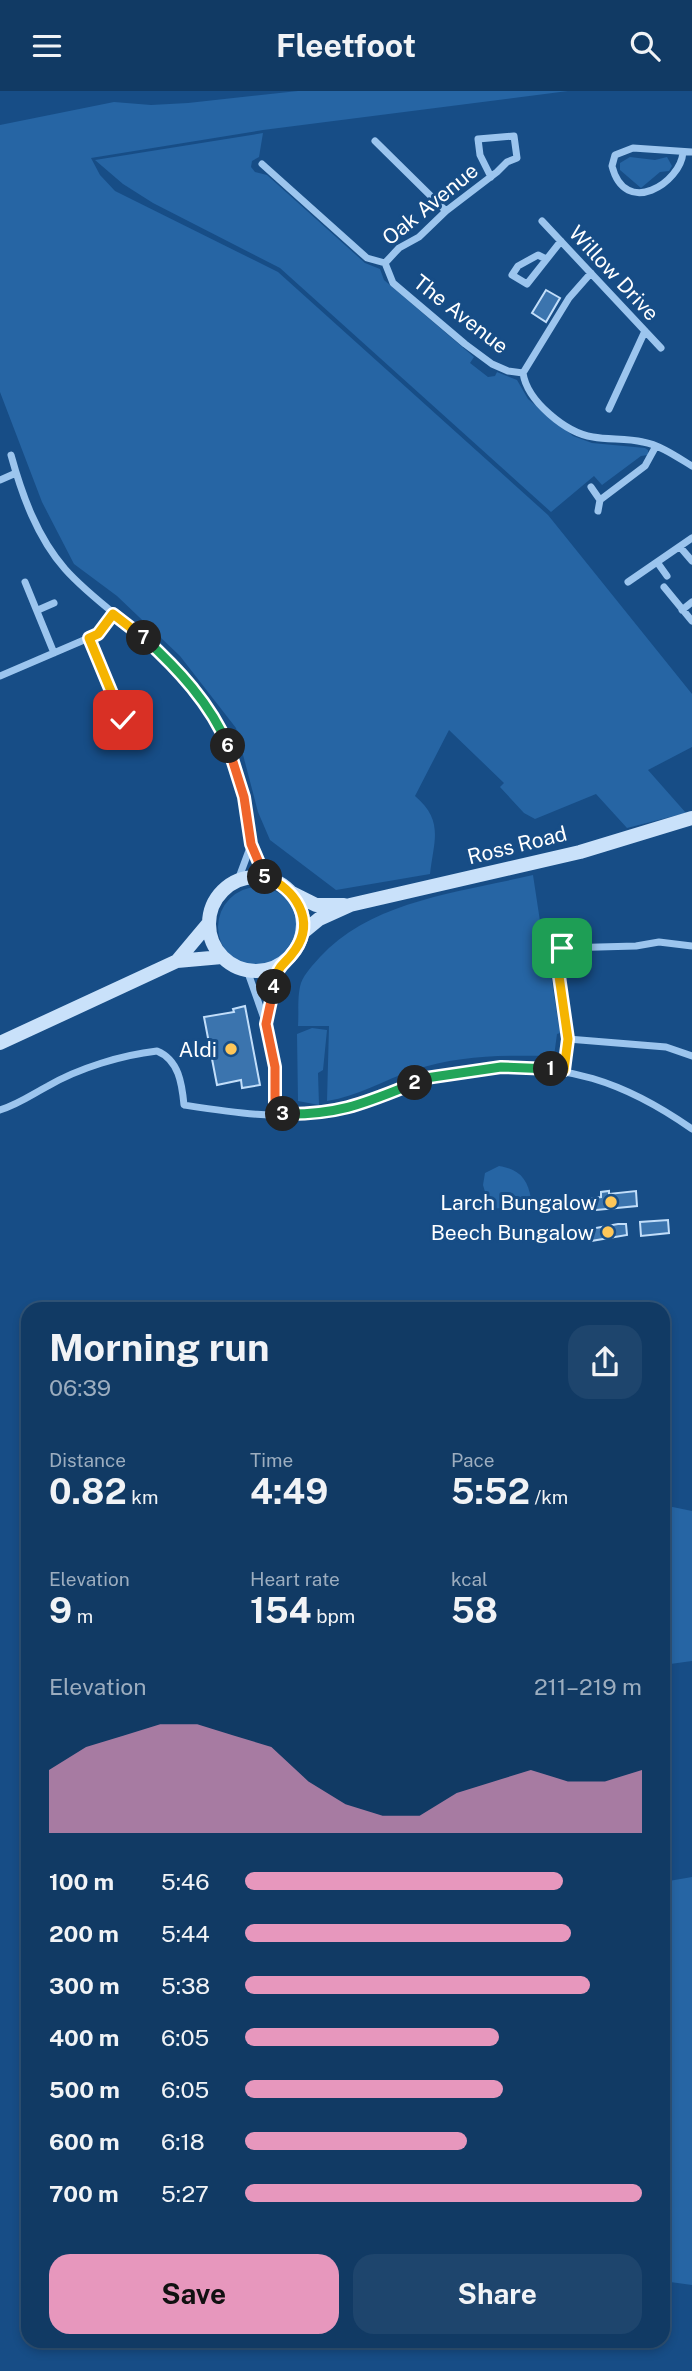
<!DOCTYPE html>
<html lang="en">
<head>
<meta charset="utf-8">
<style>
  :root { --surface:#113a64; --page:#1e456d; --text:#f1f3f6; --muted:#9cadbf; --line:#305478; --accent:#e797bd }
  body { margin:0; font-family:"Public Sans",sans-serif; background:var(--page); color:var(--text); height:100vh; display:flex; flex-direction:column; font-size:26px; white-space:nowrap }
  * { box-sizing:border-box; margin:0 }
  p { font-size:23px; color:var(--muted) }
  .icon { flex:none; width:38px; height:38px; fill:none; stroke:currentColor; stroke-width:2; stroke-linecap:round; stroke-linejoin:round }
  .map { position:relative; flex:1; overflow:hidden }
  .details { position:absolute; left:21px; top:1211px; width:649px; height:1046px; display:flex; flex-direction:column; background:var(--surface); border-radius:21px; box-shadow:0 4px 10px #0003,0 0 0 2px var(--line) }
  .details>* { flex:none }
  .pin { position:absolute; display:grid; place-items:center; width:60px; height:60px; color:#fff; margin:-30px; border-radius:14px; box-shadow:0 4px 10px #0006 }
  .km { position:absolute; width:35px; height:35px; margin:-18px; border-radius:50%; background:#222; color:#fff; font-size:19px; line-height:35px; text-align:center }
  .round { display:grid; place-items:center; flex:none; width:74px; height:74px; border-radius:21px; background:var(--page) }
  .head { display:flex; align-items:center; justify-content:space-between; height:119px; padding:0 28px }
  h1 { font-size:38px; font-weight:700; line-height:52px }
  .stats { display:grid; grid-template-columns:repeat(3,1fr); gap:10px; height:119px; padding:7px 28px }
  .stats div { display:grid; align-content:center }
  .stats b { font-size:35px; font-weight:700 }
  .stats small { font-size:19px; font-weight:400 }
  .stats p { font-size:19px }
  .chart { height:196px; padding:14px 28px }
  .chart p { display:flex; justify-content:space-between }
  .chart svg { width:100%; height:126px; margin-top:7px; fill:var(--accent); opacity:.7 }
  .primary-button { display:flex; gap:14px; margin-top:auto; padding:14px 28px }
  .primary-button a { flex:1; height:80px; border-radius:21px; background:var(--accent); color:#111; font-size:28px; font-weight:700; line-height:80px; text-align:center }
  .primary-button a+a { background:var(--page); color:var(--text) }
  ul { padding:0 28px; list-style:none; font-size:23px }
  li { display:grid; grid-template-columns:112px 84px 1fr; align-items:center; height:52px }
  li i { height:18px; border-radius:9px; background:var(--accent) }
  header { display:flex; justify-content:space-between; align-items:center; height:91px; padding:0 28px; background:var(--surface); font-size:32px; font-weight:700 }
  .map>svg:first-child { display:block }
  .green { fill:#2665a4 }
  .building { fill:#3b74ae; stroke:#c2defa; stroke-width:2 }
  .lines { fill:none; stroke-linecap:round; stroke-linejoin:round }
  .street { stroke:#9cc5ee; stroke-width:7 }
  .secondary { stroke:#c9e1fa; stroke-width:14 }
  .split-1-casing { stroke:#fff; stroke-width:14 }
  .split-2-casing { stroke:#fff; stroke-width:14 }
  .split-3-casing { stroke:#fff; stroke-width:14 }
  .split-4-casing { stroke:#fff; stroke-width:14 }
  .split-5-casing { stroke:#fff; stroke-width:14 }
  .split-6-casing { stroke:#fff; stroke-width:14 }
  .split-7-casing { stroke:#fff; stroke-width:14 }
  .split-8-casing { stroke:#fff; stroke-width:14 }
  .split-1 { stroke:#f5b400; stroke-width:9 }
  .split-2 { stroke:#22a559; stroke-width:9 }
  .split-3 { stroke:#22a559; stroke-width:9 }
  .split-4 { stroke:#f0652b; stroke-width:9 }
  .split-5 { stroke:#f5b400; stroke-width:9 }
  .split-6 { stroke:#f0652b; stroke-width:9 }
  .split-7 { stroke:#22a559; stroke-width:9 }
  .split-8 { stroke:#f5b400; stroke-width:9 }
  .poi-dot { fill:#ffc759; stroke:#174d86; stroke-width:2.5 }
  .labels { text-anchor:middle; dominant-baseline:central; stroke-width:6; stroke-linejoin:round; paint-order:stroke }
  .street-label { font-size:21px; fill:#fff; stroke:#174d86 }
  .poi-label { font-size:21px; fill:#fff; stroke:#174d86; text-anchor:end }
</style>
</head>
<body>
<header><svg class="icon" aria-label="menu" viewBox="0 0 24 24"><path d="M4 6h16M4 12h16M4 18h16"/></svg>Fleetfoot<svg class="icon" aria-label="search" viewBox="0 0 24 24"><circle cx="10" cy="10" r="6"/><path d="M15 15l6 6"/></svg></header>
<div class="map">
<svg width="692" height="2280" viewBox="0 0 692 2280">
  <rect width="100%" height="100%" fill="#174d86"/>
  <path class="green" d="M 298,0 L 568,0 L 263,39 L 91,67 L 100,84 L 115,100 L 278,181 L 548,424 L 692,603 L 692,656 L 648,679 L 686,722 L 627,737 L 596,703 L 535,728 L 524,722 L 500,696 L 504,692 L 449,639 L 415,705 C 444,730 434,749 430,783 L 336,799 L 270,749 L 258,721 L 236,637 L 180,565 L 117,505 L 74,473 L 42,411 L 0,301 L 0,34 L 114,11 L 151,14 L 188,12 Z
    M 263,42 L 259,66 L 252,70 L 251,76 L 255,81 L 267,84 L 365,172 L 380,178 L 384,189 L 474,266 L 470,272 L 488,286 L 495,285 L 497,281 L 517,289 L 528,308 L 573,345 L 592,352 L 645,357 L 648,359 L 648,364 L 641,365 L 602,394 L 594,385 L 551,421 L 280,177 L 153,112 L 123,93 L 95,69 Z
    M 630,66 L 655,69 L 667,66 L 672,75 L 669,80 L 660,81 L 641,97 L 620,79 L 620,72 Z
    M 533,784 L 543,850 L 546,852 L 560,942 L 557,943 L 554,965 C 506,964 459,964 414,979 C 384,989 358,1005 327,1010 L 329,935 L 298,935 C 299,921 297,905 301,892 C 305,882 313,874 320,866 C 372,809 462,801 533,784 Z
    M218 836a40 40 0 1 1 80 0a40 40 0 1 1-80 0Z
    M 312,937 L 327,939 L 323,979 L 318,982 L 319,1014 L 298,1010 L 297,943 Z
    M 499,1075 C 519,1078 528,1088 531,1108 L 526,1115 L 490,1118 L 483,1094 L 485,1082 Z
    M 663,1414 L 692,1420 L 692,1570 L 663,1574 Z
    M 692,1786 L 692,2194 L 663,2190 L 663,1791 Z"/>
  <path class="building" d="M 546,199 L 560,207 L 546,231 L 532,222 Z
    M 245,915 L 260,994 L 242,997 L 241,989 L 217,994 L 204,926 L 234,921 L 233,918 Z
    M 609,1100 L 609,1103 L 636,1100 L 637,1115 L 586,1120 L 584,1108 L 601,1106 L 601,1101 Z
    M 668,1129 L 669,1142 L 641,1145 L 640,1131 Z
    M 618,1133 L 626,1133 L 627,1144 L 591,1150 L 590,1138 Z"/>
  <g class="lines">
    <path class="street" d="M 375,50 L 446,120
      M 683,61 C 681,92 625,127 612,75 L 615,64 L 633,57 L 692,61
      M 262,73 L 367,167 L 385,172 L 393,192 L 465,253 L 492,273 L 508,280 L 523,282
      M 542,130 L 661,257
      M 546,168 L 538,164 L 518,175 L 512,184 L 527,193 L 561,150
      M 385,172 L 399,157 L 419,146 L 446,120 L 497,81 L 507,71 L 517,67 L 514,45 L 478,48 L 480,64 L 491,86
      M 523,282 C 527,310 566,342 593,346 C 609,349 626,347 643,351 C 660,354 677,366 692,375
      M 523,282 L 569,207 L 591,182
      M 609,318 L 645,240
      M 11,364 C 22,404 37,446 65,478 C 89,505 119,525 145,548 C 167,567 186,588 203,611 C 242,663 242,727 263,786
      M 0,389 L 16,382
      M 591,396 L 600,409
      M 600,409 L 645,375 L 656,355
      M 598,420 L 600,409
      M 680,456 L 692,470
      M 657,471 L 667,485
      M 25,491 L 54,562
      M 628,491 L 692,447
      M 664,496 L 692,530
      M 38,519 L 54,512
      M 682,519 L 692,511
      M 89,547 L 123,629
      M 0,585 L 98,543 L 113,523
      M 238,789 L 251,754
      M 247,879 L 266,933 L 275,976 L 275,1023
      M 266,933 L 278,875
      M 568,948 L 666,956 L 692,965
      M 564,979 L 568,948 L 556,865 L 562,857 L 636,855 L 659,851 L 692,855
      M 0,1019 C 19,1013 31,1004 48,995 C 79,977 122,964 157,960 C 179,969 182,993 184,1014 C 230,1021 281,1029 328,1022 C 362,1017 392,999 424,988 C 441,982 463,981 482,979 C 564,970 625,991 692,1038"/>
    <path class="secondary" d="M209 833a47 47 0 1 1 94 0a47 47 0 1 1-94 0Z
      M 292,802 L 316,814 L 344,814
      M 302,842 L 319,828 L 350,814 L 580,761 L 692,727
      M 177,870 L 208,833
      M 0,952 L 177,870 L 222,866"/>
  </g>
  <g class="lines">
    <defs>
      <path id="split-1" d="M 551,978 L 564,979 L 568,948 L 556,864 L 562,857"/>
      <path id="split-2" d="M 415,992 L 426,987 L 501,976 L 551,978"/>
      <path id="split-3" d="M 283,1023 C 339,1024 365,1012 415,992"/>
      <path id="split-4" d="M 274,896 L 266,933 L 275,976 L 275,1023 L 283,1023"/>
      <path id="split-5" d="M 265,786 C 295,797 316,829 295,859 C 282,878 279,869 274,896"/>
      <path id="split-6" d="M 228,655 L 244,706 L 251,753 L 265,786"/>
      <path id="split-7" d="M 144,547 C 177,577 211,613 228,655"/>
      <path id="split-8" d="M 123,629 L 89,547 L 98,543 L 113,523 L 144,547"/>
    </defs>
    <use href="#split-1" class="split-1-casing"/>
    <use href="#split-2" class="split-2-casing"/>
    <use href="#split-3" class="split-3-casing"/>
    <use href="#split-4" class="split-4-casing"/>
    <use href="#split-5" class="split-5-casing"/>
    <use href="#split-6" class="split-6-casing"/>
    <use href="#split-7" class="split-7-casing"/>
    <use href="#split-8" class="split-8-casing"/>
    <use href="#split-1" class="split-1"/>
    <use href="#split-2" class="split-2"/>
    <use href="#split-3" class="split-3"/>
    <use href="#split-4" class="split-4"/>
    <use href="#split-5" class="split-5"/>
    <use href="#split-6" class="split-6"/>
    <use href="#split-7" class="split-7"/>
    <use href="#split-8" class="split-8"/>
  </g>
  <g class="poi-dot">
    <circle cx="231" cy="958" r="7"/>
    <circle cx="611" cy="1111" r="7"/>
    <circle cx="608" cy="1141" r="7"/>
  </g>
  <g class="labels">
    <g class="street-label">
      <text transform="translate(430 113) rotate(-39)">Oak Avenue</text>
      <text transform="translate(614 182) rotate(47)">Willow Drive</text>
      <text transform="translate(461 223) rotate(38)">The Avenue</text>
      <text transform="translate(517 754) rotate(-14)">Ross Road</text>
    </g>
    <g class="poi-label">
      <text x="217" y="958">Aldi</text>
      <text x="597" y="1111">Larch Bungalow</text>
      <text x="594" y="1141">Beech Bungalow</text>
    </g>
  </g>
</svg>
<div class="pin" style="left:562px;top:857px;background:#1e9e55"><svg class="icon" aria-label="arrive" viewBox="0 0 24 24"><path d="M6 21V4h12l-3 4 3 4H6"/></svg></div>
<div class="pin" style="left:123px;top:629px;background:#d93025"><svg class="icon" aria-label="check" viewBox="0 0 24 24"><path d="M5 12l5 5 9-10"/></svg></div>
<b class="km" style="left:551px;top:978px">1</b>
<b class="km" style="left:415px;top:992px">2</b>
<b class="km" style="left:283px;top:1023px">3</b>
<b class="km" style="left:274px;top:896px">4</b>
<b class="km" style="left:265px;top:786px">5</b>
<b class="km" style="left:228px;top:655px">6</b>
<b class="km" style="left:144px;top:547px">7</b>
<section class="details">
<div class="head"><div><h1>Morning run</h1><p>06:39</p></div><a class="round"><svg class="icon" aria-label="share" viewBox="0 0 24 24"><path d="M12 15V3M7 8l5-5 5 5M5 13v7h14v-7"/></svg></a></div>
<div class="stats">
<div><p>Distance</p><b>0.82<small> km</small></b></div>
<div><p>Time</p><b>4:49</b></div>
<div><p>Pace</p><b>5:52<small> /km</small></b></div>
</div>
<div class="stats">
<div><p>Elevation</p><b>9<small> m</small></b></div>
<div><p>Heart rate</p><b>154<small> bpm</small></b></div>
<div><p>kcal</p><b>58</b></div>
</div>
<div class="chart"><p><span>Elevation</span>211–219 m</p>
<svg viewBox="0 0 160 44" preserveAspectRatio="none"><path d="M0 44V22L10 14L20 10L30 6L40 6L50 10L60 14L70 26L80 34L90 38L100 38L110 30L120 26L130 22L140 26L150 26L160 22V44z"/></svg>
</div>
<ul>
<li><b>100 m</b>5:46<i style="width:80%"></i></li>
<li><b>200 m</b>5:44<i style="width:82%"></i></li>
<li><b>300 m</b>5:38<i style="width:87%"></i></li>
<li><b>400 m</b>6:05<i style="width:64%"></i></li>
<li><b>500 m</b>6:05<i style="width:65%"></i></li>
<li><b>600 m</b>6:18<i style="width:56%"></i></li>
<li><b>700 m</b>5:27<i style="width:100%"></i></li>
</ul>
<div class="primary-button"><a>Save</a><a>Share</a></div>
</section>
</div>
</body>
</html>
